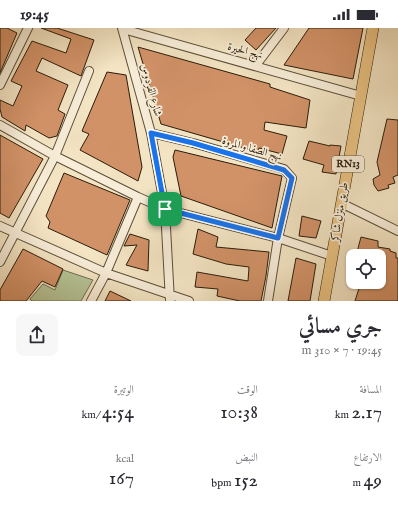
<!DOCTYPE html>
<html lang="ar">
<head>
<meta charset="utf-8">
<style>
  :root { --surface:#fff; --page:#f7f7f7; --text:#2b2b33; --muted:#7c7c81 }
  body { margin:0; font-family:"IM FELL English",Amiri,serif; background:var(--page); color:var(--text); direction:rtl; height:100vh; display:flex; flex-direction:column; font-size:15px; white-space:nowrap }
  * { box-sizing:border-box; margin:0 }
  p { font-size:13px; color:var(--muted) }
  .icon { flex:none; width:22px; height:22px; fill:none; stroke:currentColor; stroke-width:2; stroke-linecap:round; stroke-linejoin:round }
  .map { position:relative; height:273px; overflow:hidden; direction:ltr }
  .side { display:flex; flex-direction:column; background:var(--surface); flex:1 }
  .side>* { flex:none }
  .buttons { position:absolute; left:346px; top:221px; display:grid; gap:8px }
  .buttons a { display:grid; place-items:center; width:40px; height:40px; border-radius:8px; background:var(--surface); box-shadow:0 1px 3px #0004; font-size:20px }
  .pin { position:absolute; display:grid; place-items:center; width:34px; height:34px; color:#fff; margin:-17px; border-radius:8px; box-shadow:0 2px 6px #0006 }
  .round { display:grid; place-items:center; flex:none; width:42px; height:42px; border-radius:8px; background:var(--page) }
  .summary { display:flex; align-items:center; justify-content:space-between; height:68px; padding:0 16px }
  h1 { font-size:22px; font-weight:600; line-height:30px }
  .metrics { display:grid; grid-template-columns:repeat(3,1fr); gap:6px; height:68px; padding:4px 16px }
  .metrics div { display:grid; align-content:center }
  .metrics b { font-size:20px; font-weight:600 }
  .metrics small { font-size:11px; font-weight:400 }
  .metrics p { font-size:11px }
  .status { display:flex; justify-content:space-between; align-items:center; height:28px; padding:0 20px; background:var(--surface); direction:ltr }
  .status svg { height:11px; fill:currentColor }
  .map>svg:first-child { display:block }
  .green { fill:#b6c598; stroke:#707052 }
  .building { fill:#d29268; stroke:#291c0b }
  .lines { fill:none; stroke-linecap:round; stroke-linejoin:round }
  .minor-casing { stroke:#5c4e39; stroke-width:10 }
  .major-casing { stroke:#291c0b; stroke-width:12 }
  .minor { stroke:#f7edd8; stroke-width:8 }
  .major { stroke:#eac282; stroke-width:11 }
  .route-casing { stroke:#fff; stroke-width:8 }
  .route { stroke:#1a73e8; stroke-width:5 }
  .labels { text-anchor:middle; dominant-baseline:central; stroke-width:3.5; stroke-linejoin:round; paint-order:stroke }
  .shield { fill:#f7edd8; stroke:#675b48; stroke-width:1 }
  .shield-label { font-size:10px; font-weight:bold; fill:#291c0b }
  .street-label { font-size:11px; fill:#291c0b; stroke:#f7edd8 }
</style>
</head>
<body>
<div class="status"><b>19:45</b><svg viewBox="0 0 49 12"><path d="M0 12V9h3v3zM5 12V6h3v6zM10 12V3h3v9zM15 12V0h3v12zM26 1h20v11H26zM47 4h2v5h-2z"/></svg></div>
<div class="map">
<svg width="398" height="273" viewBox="0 0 398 273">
  <rect width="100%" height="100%" fill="#f3e4c3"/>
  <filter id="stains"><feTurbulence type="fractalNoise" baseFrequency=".005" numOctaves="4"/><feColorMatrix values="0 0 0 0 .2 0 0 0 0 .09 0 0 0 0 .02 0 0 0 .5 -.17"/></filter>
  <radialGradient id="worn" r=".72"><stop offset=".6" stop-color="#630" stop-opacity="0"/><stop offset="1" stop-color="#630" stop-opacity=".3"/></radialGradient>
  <path class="green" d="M 63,242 L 93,252 L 81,273 L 32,273 L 30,271 L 43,256 L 55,262 Z"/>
  <path class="building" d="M 0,0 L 7,0 L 17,5 L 0,45 Z
    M 41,0 L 57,0 L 94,12 L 81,48 L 42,30 L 36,43 L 68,57 L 58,82 L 65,86 L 57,108 L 49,110 L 26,97 L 25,103 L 2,89 L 0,81 L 0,72 L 13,78 L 22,58 L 11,53 L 32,13 L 66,25 L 71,11 Z
    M 256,0 L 276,0 L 256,22 L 245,12 Z
    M 309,0 L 363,0 L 353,51 L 284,37 Z
    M 138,19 L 270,56 L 270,59 L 310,72 L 306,100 L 265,94 L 264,102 L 287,108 L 282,126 L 259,120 L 258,124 L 161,96 Z
    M 107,44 L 126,47 L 142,139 L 138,153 L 80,122 L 89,106 L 82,103 Z
    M 387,91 L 398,92 L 398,147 L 393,149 L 395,155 L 388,157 L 389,160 L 378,163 L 374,157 L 373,151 L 380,147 L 377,134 Z
    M 0,107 L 43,131 L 9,190 L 0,185 Z
    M 309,113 L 330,118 L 330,117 L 341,118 L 336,146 L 322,144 L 324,137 L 303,131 Z
    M 175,122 L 282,148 L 272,200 L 181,168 L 173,129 Z
    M 64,145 L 130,172 L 107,227 L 48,200 L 50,194 L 46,188 Z
    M 302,188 L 321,193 L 316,210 L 299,208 Z
    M 198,201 L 218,209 L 216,219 L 269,224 L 266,248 L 261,273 L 240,273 L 217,268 L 218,261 L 195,259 L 197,244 L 248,253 L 249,239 L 226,236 L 193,226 Z
    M 130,206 L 149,212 L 148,243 L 126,237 L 137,217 L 124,218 Z
    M 361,209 L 378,213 L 378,219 L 390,221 L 390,223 L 396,225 L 396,230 L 398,230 L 398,273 L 355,273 L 361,254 L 379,254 L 379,228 L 356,228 Z
    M 23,221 L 63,241 L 55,259 L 42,253 L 26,273 L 0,273 L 0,262 Z
    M 296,230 L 316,236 L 310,273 L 288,273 Z
    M 110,263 L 131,273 L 105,273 Z"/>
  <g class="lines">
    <defs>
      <path id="minor" d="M 122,0 L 151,105 L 165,181 L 170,273
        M 123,1 L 361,68
        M 256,37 L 284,0
        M 0,57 L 28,0
        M 0,97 L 55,128 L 138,169 L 165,181 L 278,210 L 332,228
        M 151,105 L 193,115 L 284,141 L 292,150 L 278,210 L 268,273
        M 341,175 L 398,203
        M 0,198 L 106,245 L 189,273
        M 0,234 L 55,128 L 89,43
        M 91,273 L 106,245 L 138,169"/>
      <path id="major" d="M 324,273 L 373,0"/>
    </defs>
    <use href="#minor" class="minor-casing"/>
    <use href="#major" class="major-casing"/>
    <use href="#minor" class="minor"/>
    <use href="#major" class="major"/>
  </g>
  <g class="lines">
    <defs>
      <path id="route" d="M 151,105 L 193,115 L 284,142 L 292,150 L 278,210 L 165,181 Z"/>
    </defs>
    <use href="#route" class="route-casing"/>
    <use href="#route" class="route"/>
  </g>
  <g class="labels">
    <rect class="shield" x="332" y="128" width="32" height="16" rx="3"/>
    <g class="shield-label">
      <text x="348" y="136">RN13</text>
    </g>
    <g class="street-label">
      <text transform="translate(245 23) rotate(15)">نهج الحيرة</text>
      <text transform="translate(151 62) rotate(75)">شارع الفردوس</text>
      <text transform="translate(252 121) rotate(16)">نهج الصفا و المروة</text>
      <text transform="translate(340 184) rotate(-81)">طريق منزل شاكر</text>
    </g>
  </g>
  <rect width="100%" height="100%" filter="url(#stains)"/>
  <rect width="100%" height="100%" fill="url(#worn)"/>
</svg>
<div class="buttons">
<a><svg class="icon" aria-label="locate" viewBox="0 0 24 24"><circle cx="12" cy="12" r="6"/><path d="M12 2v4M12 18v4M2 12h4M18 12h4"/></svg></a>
</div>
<div class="pin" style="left:165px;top:181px;background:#1e9e55"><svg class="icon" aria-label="arrive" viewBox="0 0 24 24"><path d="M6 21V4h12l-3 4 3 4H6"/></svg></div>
</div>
<section class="side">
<div class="summary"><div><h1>جري مسائي</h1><p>19:45 · 7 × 310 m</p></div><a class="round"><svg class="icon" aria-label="share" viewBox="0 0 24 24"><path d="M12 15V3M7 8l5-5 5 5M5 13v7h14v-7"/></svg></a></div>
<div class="metrics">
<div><p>المسافة</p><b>2.17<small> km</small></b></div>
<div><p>الوقت</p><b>10:38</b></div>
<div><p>الوتيرة</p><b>4:54<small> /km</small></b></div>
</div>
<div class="metrics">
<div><p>الارتفاع</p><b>49<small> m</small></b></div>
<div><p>النبض</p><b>152<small> bpm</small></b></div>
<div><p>kcal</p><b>167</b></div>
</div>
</section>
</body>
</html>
